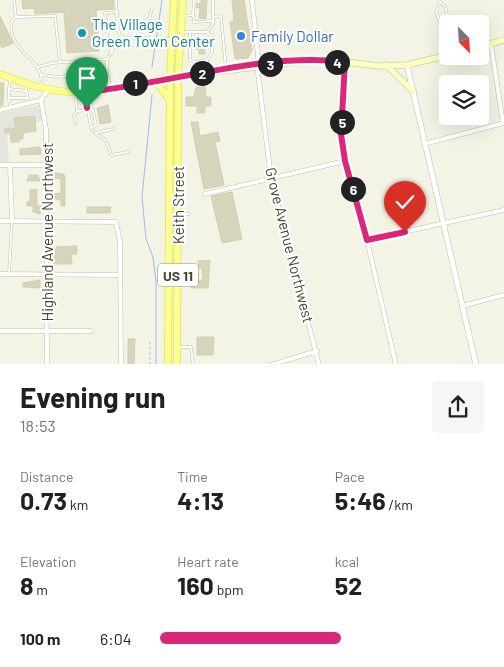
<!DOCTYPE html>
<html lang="en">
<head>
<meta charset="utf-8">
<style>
  :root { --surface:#fff; --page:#f6f6f6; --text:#202124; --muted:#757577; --accent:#db2777 }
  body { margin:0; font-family:Barlow,sans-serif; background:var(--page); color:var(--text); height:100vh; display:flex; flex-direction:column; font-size:19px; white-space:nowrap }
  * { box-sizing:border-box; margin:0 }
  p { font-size:16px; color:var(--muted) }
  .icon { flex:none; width:28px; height:28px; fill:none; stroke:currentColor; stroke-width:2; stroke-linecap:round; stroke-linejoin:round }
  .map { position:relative; height:364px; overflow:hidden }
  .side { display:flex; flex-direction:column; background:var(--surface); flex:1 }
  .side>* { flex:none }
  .needle { width:32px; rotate:156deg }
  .tools { position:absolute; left:439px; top:15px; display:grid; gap:10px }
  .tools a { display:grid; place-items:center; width:50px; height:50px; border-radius:5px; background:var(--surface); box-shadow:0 5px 20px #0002; font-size:25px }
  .pin { position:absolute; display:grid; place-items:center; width:42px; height:42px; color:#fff; margin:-51px -21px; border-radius:50% 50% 50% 0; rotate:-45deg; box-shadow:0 0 5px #0007 }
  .pin .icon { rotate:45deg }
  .km { position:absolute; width:25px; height:25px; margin:-12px; border-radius:50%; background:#222; color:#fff; font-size:14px; line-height:25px; text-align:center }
  .round { display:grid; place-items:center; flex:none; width:52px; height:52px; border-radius:5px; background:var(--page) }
  .overview { display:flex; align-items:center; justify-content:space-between; height:85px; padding:0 20px }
  h1 { font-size:28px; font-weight:700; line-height:38px }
  .figures { display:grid; grid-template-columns:repeat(3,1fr); gap:8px; height:85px; padding:5px 20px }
  .figures div { display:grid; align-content:center }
  .figures b { font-size:25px; font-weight:700 }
  .figures small { font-size:14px; font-weight:400 }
  .figures p { font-size:14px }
  ul { padding:0 20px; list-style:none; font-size:16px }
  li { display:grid; grid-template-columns:80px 60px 1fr; align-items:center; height:38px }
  li i { height:12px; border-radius:6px; background:var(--accent) }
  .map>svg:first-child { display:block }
  .parking { fill:#e5e4de }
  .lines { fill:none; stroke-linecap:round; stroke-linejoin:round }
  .stream { stroke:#9fb6f4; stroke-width:1 }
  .building { fill:#d6d4bb; stroke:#d2cfae }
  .service-casing { stroke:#c0c0a8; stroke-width:3 }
  .minor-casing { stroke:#c0c0a8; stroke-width:5 }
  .tertiary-casing { stroke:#c0c0a8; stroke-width:6 }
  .secondary-casing { stroke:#d0d391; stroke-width:7 }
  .primary-casing { stroke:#e8eb5e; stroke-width:8 }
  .path { stroke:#c3c198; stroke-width:1; stroke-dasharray:2.5 2.5; stroke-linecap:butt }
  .service { stroke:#fff; stroke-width:2 }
  .minor { stroke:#fff; stroke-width:4 }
  .tertiary { stroke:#fff; stroke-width:5 }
  .secondary { stroke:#fbffc5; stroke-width:5.5 }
  .primary { stroke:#fcff94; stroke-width:6 }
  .route-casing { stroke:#fff; stroke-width:10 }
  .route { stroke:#db2777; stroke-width:6 }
  .culture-dot { fill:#0f9aa8; stroke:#fff; stroke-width:2 }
  .shop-dot { fill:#3f7fe0; stroke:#fff; stroke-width:2 }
  .labels { text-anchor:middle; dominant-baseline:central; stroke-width:4; stroke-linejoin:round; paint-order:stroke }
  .shield { fill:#fff; stroke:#7e7e72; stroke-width:1 }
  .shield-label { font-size:14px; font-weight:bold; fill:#474635 }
  .culture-label { font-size:15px; fill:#0d838f; stroke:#fff; text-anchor:start }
  .shop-label { font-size:15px; fill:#366cbe; stroke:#fff; text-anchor:start }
  .street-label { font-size:15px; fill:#474635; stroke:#fff }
</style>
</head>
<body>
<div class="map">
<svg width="504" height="365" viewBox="0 0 504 365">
  <rect width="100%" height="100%" fill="#f4f4e6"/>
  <path class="parking" d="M 39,105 L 43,120 L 37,122 L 36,115 L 15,118 L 15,127 L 3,128 L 3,132 L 7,132 L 9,162 L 0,162 L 0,113 Z"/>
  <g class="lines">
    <path class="stream" d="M 152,67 L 162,0
      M 152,95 L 142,197 L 146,239 L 153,257 L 156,282 L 156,365"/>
  </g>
  <path class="building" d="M 22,0 L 113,0 L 114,9 L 96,10 L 99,51 L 67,53 L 64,12 L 35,14 L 34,8 L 23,9 Z
    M 201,0 L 207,0 L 206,19 L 199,18 L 200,8 L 196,8 L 197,3 L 201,4 Z
    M 232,0 L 244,0 L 252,50 L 248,58 L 235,59 L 230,22 L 234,21 Z
    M 0,16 L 13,43 L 2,48 L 0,44 Z
    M 200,39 L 206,39 L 205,43 L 209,44 L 209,48 L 205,47 L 205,54 L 199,54 L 199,49 L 196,49 L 197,42 L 199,42 Z
    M 0,83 L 4,83 L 3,105 L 0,106 Z
    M 196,87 L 205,87 L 206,97 L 211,97 L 211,106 L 205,106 L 205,113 L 197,113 L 197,106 L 186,106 L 186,97 L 194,97 Z
    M 108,105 L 111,122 L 100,124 L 97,108 Z
    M 35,116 L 36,131 L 23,133 L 23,139 L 20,139 L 19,142 L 11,142 L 10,133 L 5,133 L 4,128 L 16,128 L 14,118 Z
    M 191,122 L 198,122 L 200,136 L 218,132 L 220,141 L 215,142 L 224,185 L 204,189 Z
    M 40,147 L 41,154 L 20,155 L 20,149 Z
    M 54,173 L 63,174 L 65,176 L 65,206 L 61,206 L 61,200 L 55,199 L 54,194 L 61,193 L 61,179 L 54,178 Z
    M 29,175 L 38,175 L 40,181 L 27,181 Z
    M 37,189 L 37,206 L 42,206 L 40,214 L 33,212 L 33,206 L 27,206 L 27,202 L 30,201 L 30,190 Z
    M 232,192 L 242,239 L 222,243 L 211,196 Z
    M 87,207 L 111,207 L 110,213 L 87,213 Z
    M 77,246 L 77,254 L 71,254 L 72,264 L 54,264 L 56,247 Z
    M 210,260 L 208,288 L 191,288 L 191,280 L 203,280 L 202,268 L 199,268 L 198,261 Z
    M 40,280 L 40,288 L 23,287 L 23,283 Z
    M 197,337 L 214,337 L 213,355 L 197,355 Z
    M 128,339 L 135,339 L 134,365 L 128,365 Z"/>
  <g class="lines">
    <defs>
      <path id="service" d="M 14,0 L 16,17 L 12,20 C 5,53 47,58 41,86
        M 116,0 L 118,30 L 121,37 L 140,38 L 141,23 L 149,19 L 152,9
        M 213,0 L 213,17 L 221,16 L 226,69
        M 193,15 L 194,0
        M 184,16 L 193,15 L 194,22 L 213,21
        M 16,17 L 55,16 L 60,62
        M 447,31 L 441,25 L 436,11 L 440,2 L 445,6 L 449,24
        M 183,32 L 207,32 L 212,37 L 212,53 L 207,60
        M 190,32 L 190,60 L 194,62 L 207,60 L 208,72
        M 207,32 L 213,24 L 213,17
        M 142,38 L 169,39
        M 112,53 L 108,43 L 105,13 L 117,12
        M 38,67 L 52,63 L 107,59
        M 107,72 L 107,59 L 121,37
        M 42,75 L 57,77 L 107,72 L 110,87
        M 10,81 L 9,89 L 26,91
        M 26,87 L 28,99
        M 9,89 L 9,98 L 27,98
        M 85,93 L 91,128 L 95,133 L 113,129
        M 75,94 L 77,111 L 93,110 L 96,125 L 91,128
        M 9,98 L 10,108
        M 76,124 L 74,115 L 77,111
        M 95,133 L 106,141 L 111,155 L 128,152
        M 179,214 L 189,214
        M 9,274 L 12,221
        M 179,347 L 191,347 L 193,365"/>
      <path id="minor" d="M 252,0 L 258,55 L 257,65 L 271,178 L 319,365
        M 491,44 L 503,123
        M 345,62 L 341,134 L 345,161 L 367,240 L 396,365
        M 41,100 L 46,129 L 47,365
        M 0,110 L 41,100 L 48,90
        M 424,144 L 504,123
        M 0,165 L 47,165
        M 10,165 L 12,221
        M 205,194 L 345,161
        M 0,221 L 116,222 L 120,242 L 121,365
        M 367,240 L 504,210
        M 0,274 L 120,275
        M 462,306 L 504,295
        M 0,331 L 91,331
        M 271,365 L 317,351"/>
      <path id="tertiary" d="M 407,65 L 476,365"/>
      <path id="secondary" d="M 480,47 L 504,40
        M 386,65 L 413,91
        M 175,77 L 321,59 L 379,66 L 407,65 L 448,55"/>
      <path id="primary" d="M 0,74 C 23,83 46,91 71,92 C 103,94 138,83 170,77
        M 152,81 L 157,83 L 169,99
        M 168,365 L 170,77 L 174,0
        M 177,365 L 178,76 L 183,0"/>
    </defs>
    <use href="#service" class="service-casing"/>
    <use href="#minor" class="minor-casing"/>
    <use href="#tertiary" class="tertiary-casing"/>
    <use href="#secondary" class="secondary-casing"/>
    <use href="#primary" class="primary-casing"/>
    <path class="path" d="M 150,342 L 150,365"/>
    <use href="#service" class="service"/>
    <use href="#minor" class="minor"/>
    <use href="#tertiary" class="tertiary"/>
    <use href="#secondary" class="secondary"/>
    <use href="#primary" class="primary"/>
  </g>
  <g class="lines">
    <defs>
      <path id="route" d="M 87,108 L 85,92 C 170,84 260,52 345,62 L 341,134 L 345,161 L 367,240 L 405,232"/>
    </defs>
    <use href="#route" class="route-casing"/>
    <use href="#route" class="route"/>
  </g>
  <circle class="culture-dot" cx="82" cy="33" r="5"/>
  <circle class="shop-dot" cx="241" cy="36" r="5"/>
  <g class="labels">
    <rect class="shield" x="158" y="263.5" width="40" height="23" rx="4"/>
    <g class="shield-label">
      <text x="178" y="275">US 11</text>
    </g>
    <g class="culture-label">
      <text x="92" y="24">The Village<tspan x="92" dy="17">Green Town Center</tspan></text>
    </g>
    <g class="shop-label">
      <text x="251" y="36">Family Dollar</text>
    </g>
    <g class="street-label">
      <text transform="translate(178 205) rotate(-90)">Keith Street</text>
      <text transform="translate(47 232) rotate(-90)">Highland Avenue Northwest</text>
      <text transform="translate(290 245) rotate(76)">Grove Avenue Northwest</text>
    </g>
  </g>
</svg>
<div class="tools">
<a><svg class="needle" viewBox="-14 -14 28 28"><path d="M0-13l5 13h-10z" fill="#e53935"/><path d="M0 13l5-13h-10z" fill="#757577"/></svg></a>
<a><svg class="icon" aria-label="layers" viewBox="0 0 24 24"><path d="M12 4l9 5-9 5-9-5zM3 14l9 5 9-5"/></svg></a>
</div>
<div class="pin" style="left:87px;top:108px;background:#1e9e55"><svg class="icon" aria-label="arrive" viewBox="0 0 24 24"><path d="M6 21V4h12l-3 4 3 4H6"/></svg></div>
<div class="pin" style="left:405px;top:232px;background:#d93025"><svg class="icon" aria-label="check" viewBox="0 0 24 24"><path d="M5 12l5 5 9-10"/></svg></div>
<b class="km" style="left:135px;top:83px">1</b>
<b class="km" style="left:202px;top:73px">2</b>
<b class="km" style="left:270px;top:64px">3</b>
<b class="km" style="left:337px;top:62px">4</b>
<b class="km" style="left:342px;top:122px">5</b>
<b class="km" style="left:353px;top:189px">6</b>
</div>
<section class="side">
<div class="overview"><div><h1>Evening run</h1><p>18:53</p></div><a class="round"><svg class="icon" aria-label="share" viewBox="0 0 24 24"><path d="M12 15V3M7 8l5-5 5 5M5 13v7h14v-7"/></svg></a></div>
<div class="figures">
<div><p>Distance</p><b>0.73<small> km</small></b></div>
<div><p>Time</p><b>4:13</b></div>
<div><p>Pace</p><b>5:46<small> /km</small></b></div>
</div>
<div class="figures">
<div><p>Elevation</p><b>8<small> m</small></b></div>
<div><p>Heart rate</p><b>160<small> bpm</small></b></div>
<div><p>kcal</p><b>52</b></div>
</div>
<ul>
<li><b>100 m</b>6:04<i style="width:56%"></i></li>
</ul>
</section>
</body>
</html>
